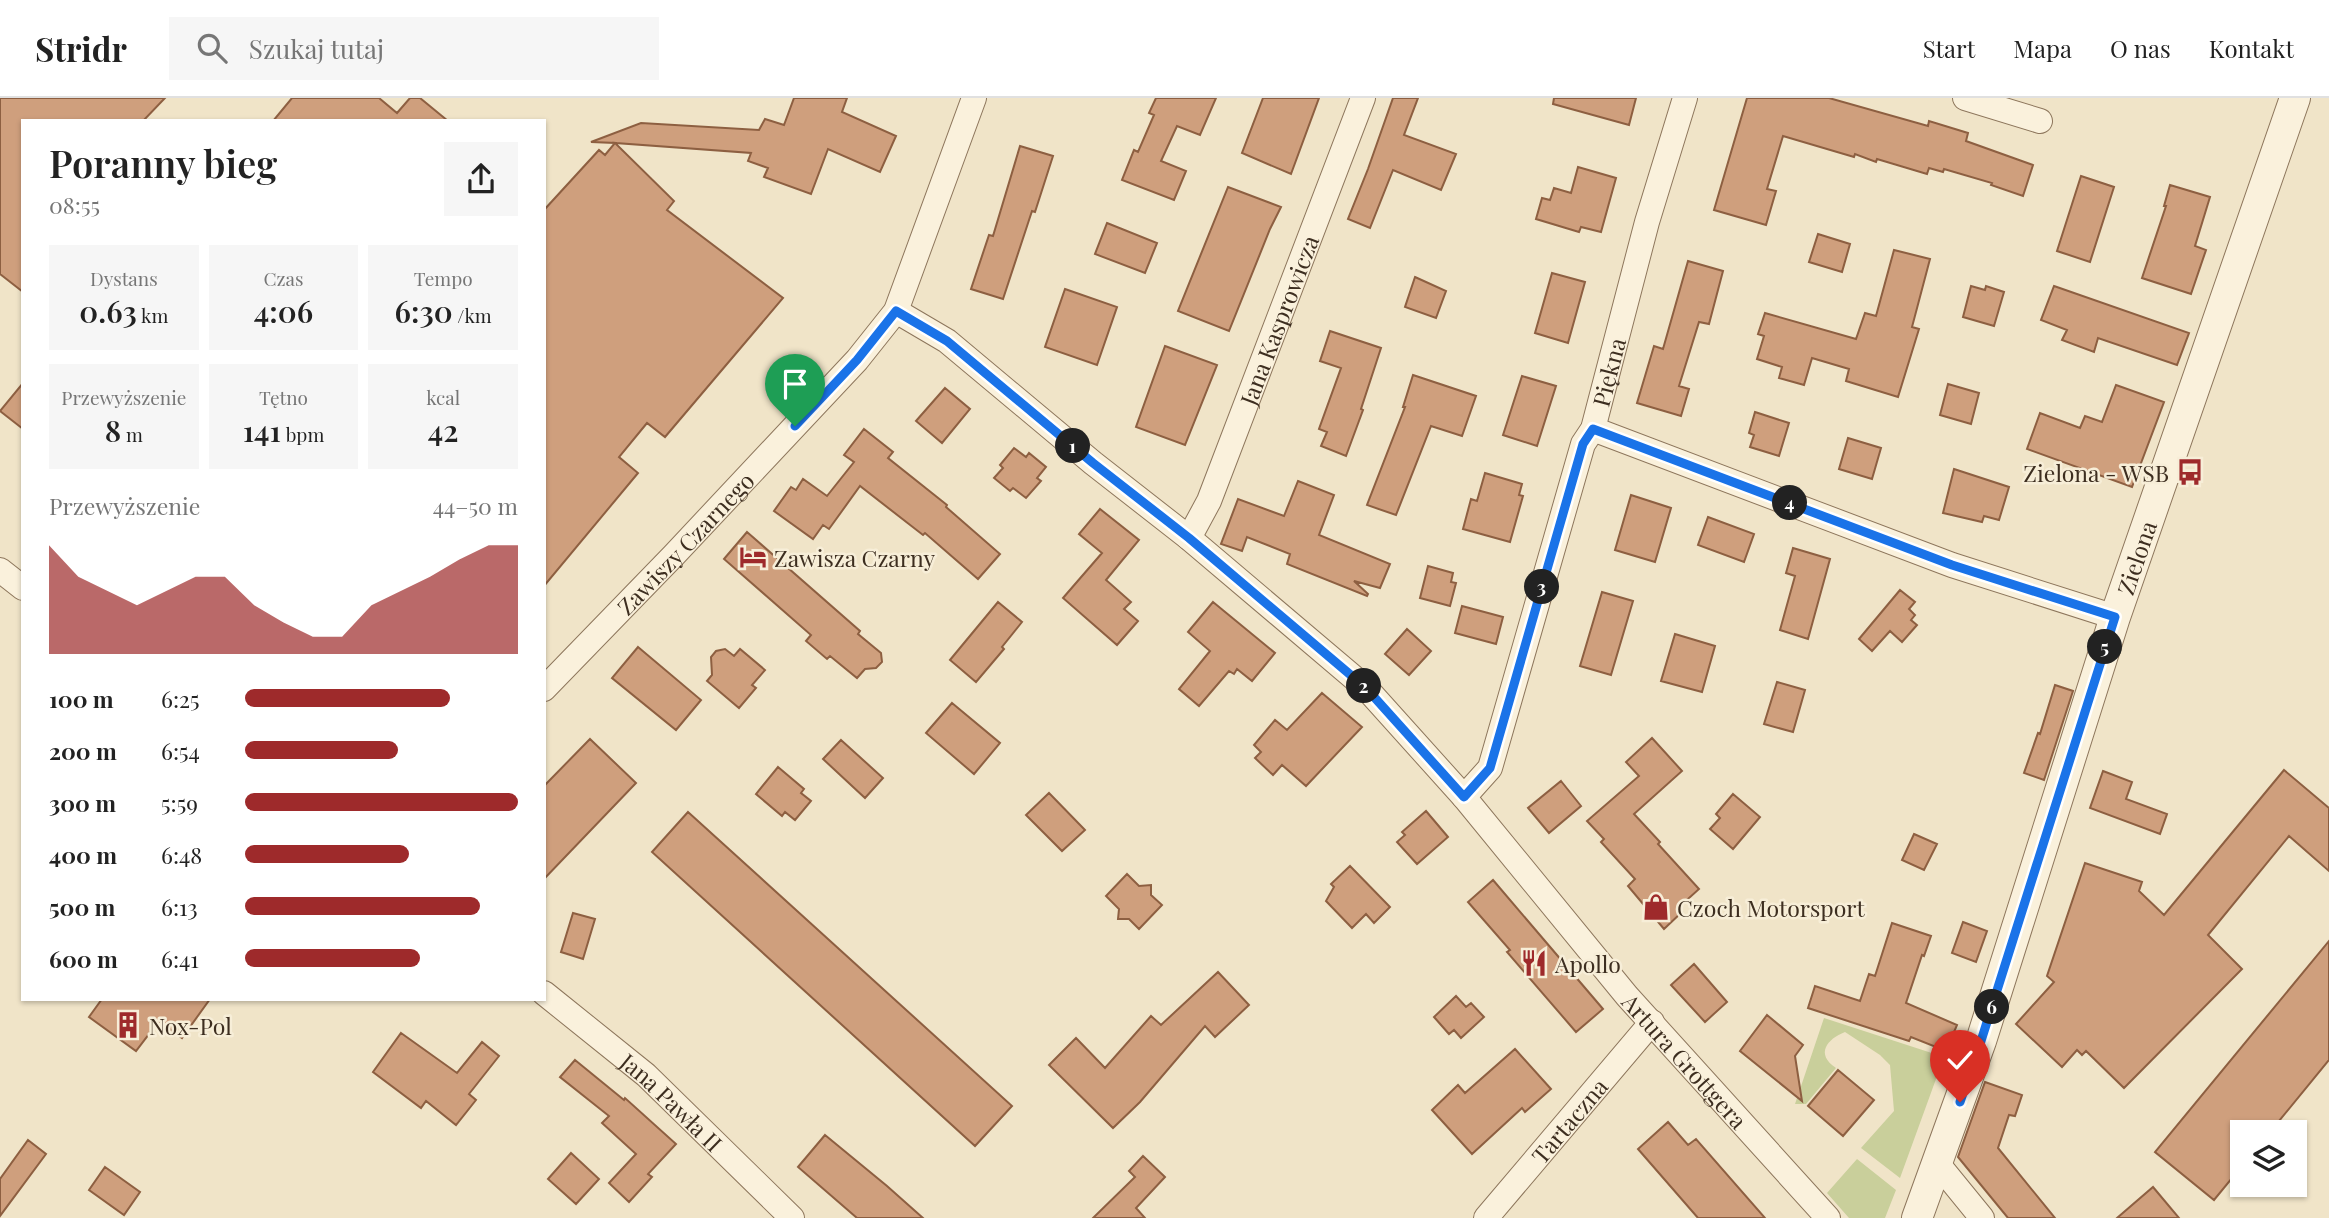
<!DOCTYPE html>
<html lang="pl">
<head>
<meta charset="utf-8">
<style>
  :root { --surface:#fff; --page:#f6f6f6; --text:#222; --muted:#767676; --line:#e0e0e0; --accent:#9e2a2b }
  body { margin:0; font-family:"Playfair Display",serif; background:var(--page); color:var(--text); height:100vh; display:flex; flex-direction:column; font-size:26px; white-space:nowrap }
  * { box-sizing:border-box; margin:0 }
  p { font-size:23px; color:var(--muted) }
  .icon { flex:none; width:38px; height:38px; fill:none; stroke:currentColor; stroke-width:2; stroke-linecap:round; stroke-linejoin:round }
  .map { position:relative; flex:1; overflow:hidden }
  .side { position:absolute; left:21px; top:21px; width:525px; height:882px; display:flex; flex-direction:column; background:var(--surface); border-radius:0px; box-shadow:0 2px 5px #0004 }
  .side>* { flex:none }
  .buttons { position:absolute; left:2230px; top:1022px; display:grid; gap:14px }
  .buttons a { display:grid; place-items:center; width:77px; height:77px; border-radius:0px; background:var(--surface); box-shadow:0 2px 5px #0004; font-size:35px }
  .pin { position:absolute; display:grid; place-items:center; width:60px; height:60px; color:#fff; margin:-72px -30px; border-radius:50% 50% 50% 0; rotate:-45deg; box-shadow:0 0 7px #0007 }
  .pin .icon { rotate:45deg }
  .km { position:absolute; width:35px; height:35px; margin:-18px; border-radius:50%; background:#222; color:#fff; font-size:19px; line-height:35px; text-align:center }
  .round { display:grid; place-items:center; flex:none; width:74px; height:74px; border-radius:0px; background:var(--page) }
  .overview { display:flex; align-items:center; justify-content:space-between; height:119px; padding:0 28px }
  h1 { font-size:38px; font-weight:600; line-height:52px }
  .figures { display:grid; grid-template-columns:repeat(3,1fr); gap:10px; height:119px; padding:7px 28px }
  .figures div { display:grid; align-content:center; border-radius:0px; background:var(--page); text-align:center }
  .figures b { font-size:30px; font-weight:600 }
  .figures small { font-size:19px; font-weight:400 }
  .figures p { font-size:19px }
  .chart { height:196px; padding:14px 28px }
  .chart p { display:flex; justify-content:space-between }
  .chart svg { width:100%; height:126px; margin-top:7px; fill:var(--accent); opacity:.7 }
  ul { padding:0 28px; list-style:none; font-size:23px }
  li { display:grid; grid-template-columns:112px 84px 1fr; align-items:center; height:52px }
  li i { height:18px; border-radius:9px; background:var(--accent) }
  header { display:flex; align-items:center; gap:42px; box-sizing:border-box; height:98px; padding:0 35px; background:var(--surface); border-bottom:2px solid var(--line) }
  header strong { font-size:33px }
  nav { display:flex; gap:38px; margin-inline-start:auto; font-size:24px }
  .search { width:490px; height:63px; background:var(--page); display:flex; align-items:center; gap:18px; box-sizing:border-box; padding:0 24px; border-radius:0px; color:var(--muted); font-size:26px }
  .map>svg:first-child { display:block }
  .green { fill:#c9cf9b }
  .building { fill:#cf9f7d; stroke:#8d5f41; stroke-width:2 }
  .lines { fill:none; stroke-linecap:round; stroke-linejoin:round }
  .minor-casing { stroke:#8d765c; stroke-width:26 }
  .tertiary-casing { stroke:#8d765c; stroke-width:32 }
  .minor { stroke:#faf1dc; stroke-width:24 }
  .tertiary { stroke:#faf1dc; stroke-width:30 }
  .route-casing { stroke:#fff; stroke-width:14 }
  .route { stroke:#1a73e8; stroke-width:9 }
  .labels { text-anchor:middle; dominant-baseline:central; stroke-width:5; stroke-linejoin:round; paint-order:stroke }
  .street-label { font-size:23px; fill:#3d2e20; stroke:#f7eed8 }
  .poi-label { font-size:23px; fill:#3d2e20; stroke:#f7eed8; text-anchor:start }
</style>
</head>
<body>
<header>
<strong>Stridr</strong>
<div class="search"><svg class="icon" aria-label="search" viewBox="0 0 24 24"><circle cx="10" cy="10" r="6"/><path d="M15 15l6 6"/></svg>Szukaj tutaj</div>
<nav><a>Start</a><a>Mapa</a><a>O nas</a><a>Kontakt</a></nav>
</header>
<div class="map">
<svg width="2329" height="1120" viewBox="0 0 2329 1120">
  <rect width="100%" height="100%" fill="#f0e4c8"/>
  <path class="green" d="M 1824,920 L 1944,959 L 1900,1080 L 1861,1050 L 1894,1013 L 1890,967 L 1880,957 L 1845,934 C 1827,941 1815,956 1836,970 L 1806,1006 L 1795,1006 Z
    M 1857,1061 L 1896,1092 L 1885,1120 L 1849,1120 L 1827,1095 Z"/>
  <path class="building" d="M 0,0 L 165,0 L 143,23 L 23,23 L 23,194 L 0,176 Z
    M 292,0 L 379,0 L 397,15 L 410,0 L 420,0 L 448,23 L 273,23 Z
    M 794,0 L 847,0 L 842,14 L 896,38 L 880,74 L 828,51 L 811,96 L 764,79 L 768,70 L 748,63 L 751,55 L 615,45 L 674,103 L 667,112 L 783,200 L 665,339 L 647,325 L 619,359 L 638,375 L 544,488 L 544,112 L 599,52 L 605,57 L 615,45 L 591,44 L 641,25 L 759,32 L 765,21 L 784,27 Z
    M 1156,0 L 1216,0 L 1200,37 L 1177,28 L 1161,63 L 1186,73 L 1174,102 L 1122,82 L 1134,52 L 1138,54 L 1154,17 L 1149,15 Z
    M 1263,0 L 1319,0 L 1291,76 L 1242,55 Z
    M 1393,0 L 1418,0 L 1404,37 L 1456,56 L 1441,92 L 1393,72 L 1370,130 L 1348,121 L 1368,71 Z
    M 1554,0 L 1636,0 L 1629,27 L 1553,6 Z
    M 1747,0 L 1829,0 L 1928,28 L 1929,23 L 1968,35 L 1966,43 L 2033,67 L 2023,98 L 1991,87 L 1992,85 L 1944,71 L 1943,74 L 1929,70 L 1927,76 L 1877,61 L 1876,64 L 1855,56 L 1854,59 L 1783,38 L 1767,91 L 1776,93 L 1766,127 L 1714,112 Z
    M 1020,48 L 1053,58 L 1035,114 L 1032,113 L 1003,201 L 971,191 L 989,137 L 993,138 Z
    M 1578,69 L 1616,80 L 1601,134 L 1581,129 L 1579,134 L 1536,121 L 1542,100 L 1550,102 L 1554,90 L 1571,95 Z
    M 2081,78 L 2114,89 L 2090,164 L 2057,153 Z
    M 2170,87 L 2210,99 L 2195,148 L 2206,152 L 2191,196 L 2142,180 L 2166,108 L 2164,108 Z
    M 1228,89 L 1281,109 L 1270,131 L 1229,233 L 1178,213 Z
    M 1107,125 L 1157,145 L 1145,175 L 1095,156 Z
    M 1818,136 L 1850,146 L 1842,174 L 1809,164 Z
    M 1894,152 L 1930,161 L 1912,229 L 1919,231 L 1898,299 L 1846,283 L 1849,271 L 1812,260 L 1804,287 L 1779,280 L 1782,269 L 1757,261 L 1764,238 L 1758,236 L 1765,215 L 1856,241 L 1865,215 L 1876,218 Z
    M 1688,163 L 1723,173 L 1709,226 L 1699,224 L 1679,288 L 1689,291 L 1681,318 L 1637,305 L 1654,248 L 1663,251 Z
    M 1552,175 L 1585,184 L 1568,245 L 1535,235 Z
    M 1415,179 L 1446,193 L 1436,220 L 1405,209 Z
    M 1971,188 L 1985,192 L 1986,188 L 2004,194 L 1994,228 L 1963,219 Z
    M 2054,188 L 2189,235 L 2177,267 L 2098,240 L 2094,254 L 2062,242 L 2067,232 L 2041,222 Z
    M 1065,191 L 1117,209 L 1097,267 L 1045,249 Z
    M 1330,233 L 1381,250 L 1361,311 L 1363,312 L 1346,358 L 1321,348 L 1327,334 L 1319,331 L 1341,270 L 1320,263 Z
    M 1165,248 L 1217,267 L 1185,347 L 1136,329 Z
    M 1413,277 L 1476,298 L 1462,338 L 1431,328 L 1396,417 L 1367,407 L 1405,309 L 1403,309 Z
    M 1522,278 L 1556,288 L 1537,348 L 1503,337 Z
    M 23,285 L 23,331 L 0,313 Z
    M 1948,286 L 1979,295 L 1971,326 L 1940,317 Z
    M 2116,287 L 2164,304 L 2132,389 L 2027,351 L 2040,315 L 2080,330 L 2085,318 L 2102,324 Z
    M 945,290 L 970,311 L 942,345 L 916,323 Z
    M 1755,314 L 1789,325 L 1779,358 L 1750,349 L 1754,337 L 1749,335 Z
    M 864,331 L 893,354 L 888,360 L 947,407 L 946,409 L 1000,456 L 978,481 L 925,435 L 923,437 L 860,388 L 829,431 L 823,427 L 813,441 L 774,413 L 791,389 L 796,392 L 803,381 L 827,398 L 854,364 L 844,357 Z
    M 1848,340 L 1881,350 L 1872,381 L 1839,371 Z
    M 1014,350 L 1026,359 L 1029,355 L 1046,369 L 1037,380 L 1041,383 L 1026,400 L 1013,390 L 1010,393 L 994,380 L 1003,370 L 1000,367 Z
    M 1954,371 L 2009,389 L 1999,422 L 1984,418 L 1982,424 L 1943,415 Z
    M 1485,375 L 1522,386 L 1519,397 L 1523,398 L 1510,444 L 1463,431 L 1471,401 L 1477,403 Z
    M 1298,383 L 1334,397 L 1319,437 L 1390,466 L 1380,490 L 1354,483 L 1368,496 L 1367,498 L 1287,466 L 1290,456 L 1247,439 L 1242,453 L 1221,446 L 1238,401 L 1284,418 Z
    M 1631,397 L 1671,410 L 1655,464 L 1615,452 Z
    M 1100,411 L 1139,442 L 1106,482 L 1131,504 L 1124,511 L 1138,523 L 1117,547 L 1063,500 L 1102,455 L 1079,436 Z
    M 1708,419 L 1754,436 L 1744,464 L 1698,447 Z
    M 747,434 L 860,533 L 858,536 L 881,555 L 882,564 L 876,570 L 865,571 L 857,580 L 830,558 L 827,561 L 806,543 L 811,537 L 724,461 Z
    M 1793,450 L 1830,461 L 1808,541 L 1780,532 L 1795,478 L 1786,475 Z
    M 1428,468 L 1453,475 L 1451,484 L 1456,485 L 1450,508 L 1420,500 Z
    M 1900,492 L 1915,504 L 1909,511 L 1915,517 L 1911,522 L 1917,527 L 1902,544 L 1890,533 L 1872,553 L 1859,541 Z
    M 1602,494 L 1633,503 L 1611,577 L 1580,568 Z
    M 998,504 L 1022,524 L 1002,549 L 1004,551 L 976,584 L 950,562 Z
    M 1213,504 L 1275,555 L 1252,583 L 1237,571 L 1234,576 L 1229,573 L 1199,608 L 1179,591 L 1210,553 L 1188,534 Z
    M 1462,508 L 1503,519 L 1496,546 L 1455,535 Z
    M 1407,531 L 1431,553 L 1409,577 L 1385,556 Z
    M 1675,536 L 1715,548 L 1702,594 L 1661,583 Z
    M 638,549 L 701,602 L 676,632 L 612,580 Z
    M 725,551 L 734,558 L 740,551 L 765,572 L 752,587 L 756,590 L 739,610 L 707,583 L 712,577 L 711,559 L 716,553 Z
    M 1777,584 L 1805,592 L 1793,634 L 1764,626 Z
    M 2055,587 L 2073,593 L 2044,682 L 2024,675 L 2038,635 L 2040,636 Z
    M 1322,595 L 1362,629 L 1306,688 L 1282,667 L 1273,677 L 1255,660 L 1261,654 L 1254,647 L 1275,622 L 1287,632 Z
    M 952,605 L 1000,645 L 974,676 L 926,635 Z
    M 1652,640 L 1682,673 L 1634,716 L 1660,744 L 1658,746 L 1699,791 L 1678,810 L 1682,814 L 1664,831 L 1628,788 L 1635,781 L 1601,744 L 1604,741 L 1587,723 L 1639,678 L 1626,664 Z
    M 590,641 L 636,685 L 544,781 L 544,688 Z
    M 841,642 L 883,680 L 865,700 L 823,661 Z
    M 778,669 L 804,691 L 801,695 L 811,703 L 795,722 L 785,714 L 782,718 L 756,696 Z
    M 2284,672 L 2329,710 L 2329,773 L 2289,738 L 2208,837 L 2242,871 L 2124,990 L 2086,953 L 2082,957 L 2077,952 L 2062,969 L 2016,926 L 2054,884 L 2047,878 L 2085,765 L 2142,784 L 2139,793 L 2164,817 Z
    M 2103,673 L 2132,684 L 2126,701 L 2167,716 L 2160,736 L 2090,710 Z
    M 1561,683 L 1581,708 L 1549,735 L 1528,710 Z
    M 1049,695 L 1085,732 L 1062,753 L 1026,717 Z
    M 1733,696 L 1760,719 L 1733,751 L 1710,731 L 1720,720 L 1716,716 Z
    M 1426,713 L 1448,739 L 1417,766 L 1397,744 L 1405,737 L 1402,734 Z
    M 688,714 L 1012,1008 L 975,1048 L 652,754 Z
    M 1914,736 L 1937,746 L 1924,772 L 1902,762 Z
    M 1350,768 L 1390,809 L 1374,825 L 1366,816 L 1352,830 L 1326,803 L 1334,789 L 1331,786 Z
    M 1127,776 L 1139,788 L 1151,787 L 1151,797 L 1162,807 L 1139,831 L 1129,821 L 1118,821 L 1119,811 L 1106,798 Z
    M 1493,782 L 1603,911 L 1576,934 L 1507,854 L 1510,852 L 1468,804 Z
    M 573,815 L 595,821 L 583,861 L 561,854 Z
    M 1963,824 L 1987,833 L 1976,864 L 1952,855 Z
    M 1892,825 L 1931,838 L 1924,858 L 1922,857 L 1906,905 L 1957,927 L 1946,953 L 1911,939 L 1909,943 L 1808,910 L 1815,888 L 1860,903 L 1869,876 L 1875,878 Z
    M 2329,843 L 2329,962 L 2270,1034 L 2242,1034 L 2242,1068 L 2214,1102 L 2155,1054 Z
    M 1694,866 L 1727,904 L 1705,924 L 1671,887 Z
    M 1218,874 L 1249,907 L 1215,939 L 1205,928 L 1140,1004 L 1113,1030 L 1049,967 L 1076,940 L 1105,970 L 1151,918 L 1161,927 Z
    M 1456,898 L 1466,909 L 1471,905 L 1484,919 L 1461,940 L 1454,932 L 1449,936 L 1434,919 Z
    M 102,901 L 210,901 L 182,940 L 159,923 L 136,953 L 89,919 Z
    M 1767,917 L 1803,947 L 1795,958 L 1802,1003 L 1740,953 Z
    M 401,935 L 457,975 L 482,944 L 499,958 L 469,996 L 476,1002 L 456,1027 L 426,1003 L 421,1010 L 373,974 Z
    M 1515,951 L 1551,991 L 1525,1014 L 1522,1010 L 1472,1056 L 1432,1012 L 1458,987 L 1465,995 Z
    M 575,962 L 624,1002 L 625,1000 L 676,1046 L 648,1076 L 652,1079 L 629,1104 L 609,1085 L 636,1056 L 602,1025 L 609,1018 L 560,979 Z
    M 1838,972 L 1874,1002 L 1843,1038 L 1808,1008 Z
    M 1985,984 L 2022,997 L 2015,1018 L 2009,1017 L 1998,1050 L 2055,1120 L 2008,1120 L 1958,1059 Z
    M 1668,1024 L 1688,1047 L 1696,1041 L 1765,1120 L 1698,1120 L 1638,1051 Z
    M 825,1037 L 887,1088 L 923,1120 L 857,1120 L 798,1069 Z
    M 28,1042 L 46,1056 L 0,1118 L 0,1081 Z
    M 571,1055 L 599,1081 L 576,1106 L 548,1081 Z
    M 1143,1058 L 1165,1079 L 1136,1110 L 1145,1120 L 1093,1120 L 1135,1079 L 1129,1073 Z
    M 105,1069 L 140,1094 L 124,1117 L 89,1092 Z
    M 2153,1089 L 2179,1120 L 2117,1120 Z"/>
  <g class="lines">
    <defs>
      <g id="minor">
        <path d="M 1965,0 L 2040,23"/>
        <path id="s1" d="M 896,213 L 947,243 L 1093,365 L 1189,440 L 1366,590 L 1464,699 L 1627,898 L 1828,1120"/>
        <path d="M 1593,331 L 1952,467 L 2115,519"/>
        <path id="s2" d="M 1189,440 L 1209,403 L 1363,0"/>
        <path d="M 0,472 L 23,490"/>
        <path id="s3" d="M 544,591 L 674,457 L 857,262 L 896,213 L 974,0"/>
        <path id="s4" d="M 1464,699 L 1490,670 L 1583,346 L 1593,331 L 1647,124 L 1685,0"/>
        <path id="s5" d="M 544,895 L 646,977 L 792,1120"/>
        <path d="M 1938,1066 L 1982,1120"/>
        <path id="s6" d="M 1486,1120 L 1652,924"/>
      </g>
      <g id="tertiary">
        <path id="s7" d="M 1917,1120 L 1981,943 L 2115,519 L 2295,0"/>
      </g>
    </defs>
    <use href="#minor" class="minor-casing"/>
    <use href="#tertiary" class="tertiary-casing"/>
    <use href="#minor" class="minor"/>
    <use href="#tertiary" class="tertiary"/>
  </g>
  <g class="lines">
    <defs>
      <path id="route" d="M 795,328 L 857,262 L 896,213 L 947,243 L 1093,365 L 1189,440 L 1366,590 L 1464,699 L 1490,670 L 1583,346 L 1593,331 L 1952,467 L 2115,519 L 1981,943 L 1960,1004"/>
    </defs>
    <use href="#route" class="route-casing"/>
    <use href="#route" class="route"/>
  </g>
  <defs>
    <symbol id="bus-bare" viewBox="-9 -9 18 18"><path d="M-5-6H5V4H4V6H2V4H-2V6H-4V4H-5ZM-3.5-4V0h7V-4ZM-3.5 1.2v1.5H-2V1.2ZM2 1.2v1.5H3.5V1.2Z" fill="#9e2a2b" stroke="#f7eed8" stroke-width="2.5" paint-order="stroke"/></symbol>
    <symbol id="hotel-bare" viewBox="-9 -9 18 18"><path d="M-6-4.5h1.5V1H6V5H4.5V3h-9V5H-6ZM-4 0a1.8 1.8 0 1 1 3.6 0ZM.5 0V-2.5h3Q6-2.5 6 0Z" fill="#9e2a2b" stroke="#f7eed8" stroke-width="2.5" paint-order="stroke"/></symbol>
    <symbol id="shop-bare" viewBox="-9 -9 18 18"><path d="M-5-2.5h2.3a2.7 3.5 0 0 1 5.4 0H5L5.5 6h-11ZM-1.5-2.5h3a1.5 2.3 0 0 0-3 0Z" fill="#9e2a2b" stroke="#f7eed8" stroke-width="2.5" paint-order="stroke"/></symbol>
    <symbol id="restaurant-bare" viewBox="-9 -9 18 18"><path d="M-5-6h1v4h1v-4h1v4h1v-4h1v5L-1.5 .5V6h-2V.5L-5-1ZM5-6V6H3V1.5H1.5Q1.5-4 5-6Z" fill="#9e2a2b" stroke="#f7eed8" stroke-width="2.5" paint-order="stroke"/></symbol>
    <symbol id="building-bare" viewBox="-9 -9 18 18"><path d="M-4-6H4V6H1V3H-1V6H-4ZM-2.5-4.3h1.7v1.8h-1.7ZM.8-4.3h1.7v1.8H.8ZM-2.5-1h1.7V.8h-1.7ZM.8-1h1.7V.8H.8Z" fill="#9e2a2b" stroke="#f7eed8" stroke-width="2.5" paint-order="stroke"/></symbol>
  </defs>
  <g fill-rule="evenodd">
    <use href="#bus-bare" x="2171" y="355" width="38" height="38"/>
    <use href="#hotel-bare" x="734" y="440" width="38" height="38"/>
    <use href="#shop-bare" x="1637" y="790" width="38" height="38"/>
    <use href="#restaurant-bare" x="1515" y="846" width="38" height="38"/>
    <use href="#building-bare" x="109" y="908" width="38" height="38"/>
  </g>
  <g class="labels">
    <g class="street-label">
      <text stroke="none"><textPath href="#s2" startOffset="236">Jana Kasprowicza</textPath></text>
      <text stroke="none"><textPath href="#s4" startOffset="453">Piękna</textPath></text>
      <text stroke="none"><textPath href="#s3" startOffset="203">Zawiszy Czarnego</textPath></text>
      <text stroke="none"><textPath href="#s7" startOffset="696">Zielona</textPath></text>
      <text stroke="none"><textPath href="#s1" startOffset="1094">Artura Grottgera</textPath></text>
      <text stroke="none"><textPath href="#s5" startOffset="168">Jana Pawła II</textPath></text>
      <text stroke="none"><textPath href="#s6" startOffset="128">Tartaczna</textPath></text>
    </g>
    <g class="poi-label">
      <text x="2169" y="374" text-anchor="end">Zielona - WSB</text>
      <text x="774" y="459">Zawisza Czarny</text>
      <text x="1677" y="809">Czoch Motorsport</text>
      <text x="1555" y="865">Apollo</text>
      <text x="149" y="927">Nox-Pol</text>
    </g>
  </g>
</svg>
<div class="buttons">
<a><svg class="icon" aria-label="layers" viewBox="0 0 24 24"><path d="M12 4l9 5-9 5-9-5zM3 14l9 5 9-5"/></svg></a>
</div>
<div class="pin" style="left:795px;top:328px;background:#1e9e55"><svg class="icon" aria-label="arrive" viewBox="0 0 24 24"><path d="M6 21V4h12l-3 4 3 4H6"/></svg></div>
<div class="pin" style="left:1960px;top:1004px;background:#d93025"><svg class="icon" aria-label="check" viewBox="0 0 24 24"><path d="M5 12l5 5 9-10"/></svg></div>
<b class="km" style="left:1073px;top:348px">1</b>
<b class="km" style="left:1364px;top:588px">2</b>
<b class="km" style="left:1542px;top:489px">3</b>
<b class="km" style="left:1790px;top:405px">4</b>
<b class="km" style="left:2105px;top:549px">5</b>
<b class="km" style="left:1992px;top:909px">6</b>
<section class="side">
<div class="overview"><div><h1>Poranny bieg</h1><p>08:55</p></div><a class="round"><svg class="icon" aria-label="share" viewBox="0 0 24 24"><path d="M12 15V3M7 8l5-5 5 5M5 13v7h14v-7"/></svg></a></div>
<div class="figures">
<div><p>Dystans</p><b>0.63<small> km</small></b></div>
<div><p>Czas</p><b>4:06</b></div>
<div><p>Tempo</p><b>6:30<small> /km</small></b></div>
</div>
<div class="figures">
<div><p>Przewyższenie</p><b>8<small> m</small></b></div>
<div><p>Tętno</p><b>141<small> bpm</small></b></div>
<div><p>kcal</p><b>42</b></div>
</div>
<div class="chart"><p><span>Przewyższenie</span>44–50 m</p>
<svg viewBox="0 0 160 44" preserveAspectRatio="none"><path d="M0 44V6L10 17L20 22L30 27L40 22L50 17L60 17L70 27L80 33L90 38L100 38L110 27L120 22L130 17L140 11L150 6L160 6V44z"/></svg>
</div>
<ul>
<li><b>100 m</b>6:25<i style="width:75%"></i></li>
<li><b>200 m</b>6:54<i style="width:56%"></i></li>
<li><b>300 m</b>5:59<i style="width:100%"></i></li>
<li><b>400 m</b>6:48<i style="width:60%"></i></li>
<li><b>500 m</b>6:13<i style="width:86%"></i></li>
<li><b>600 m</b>6:41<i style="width:64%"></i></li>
</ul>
</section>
</div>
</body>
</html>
